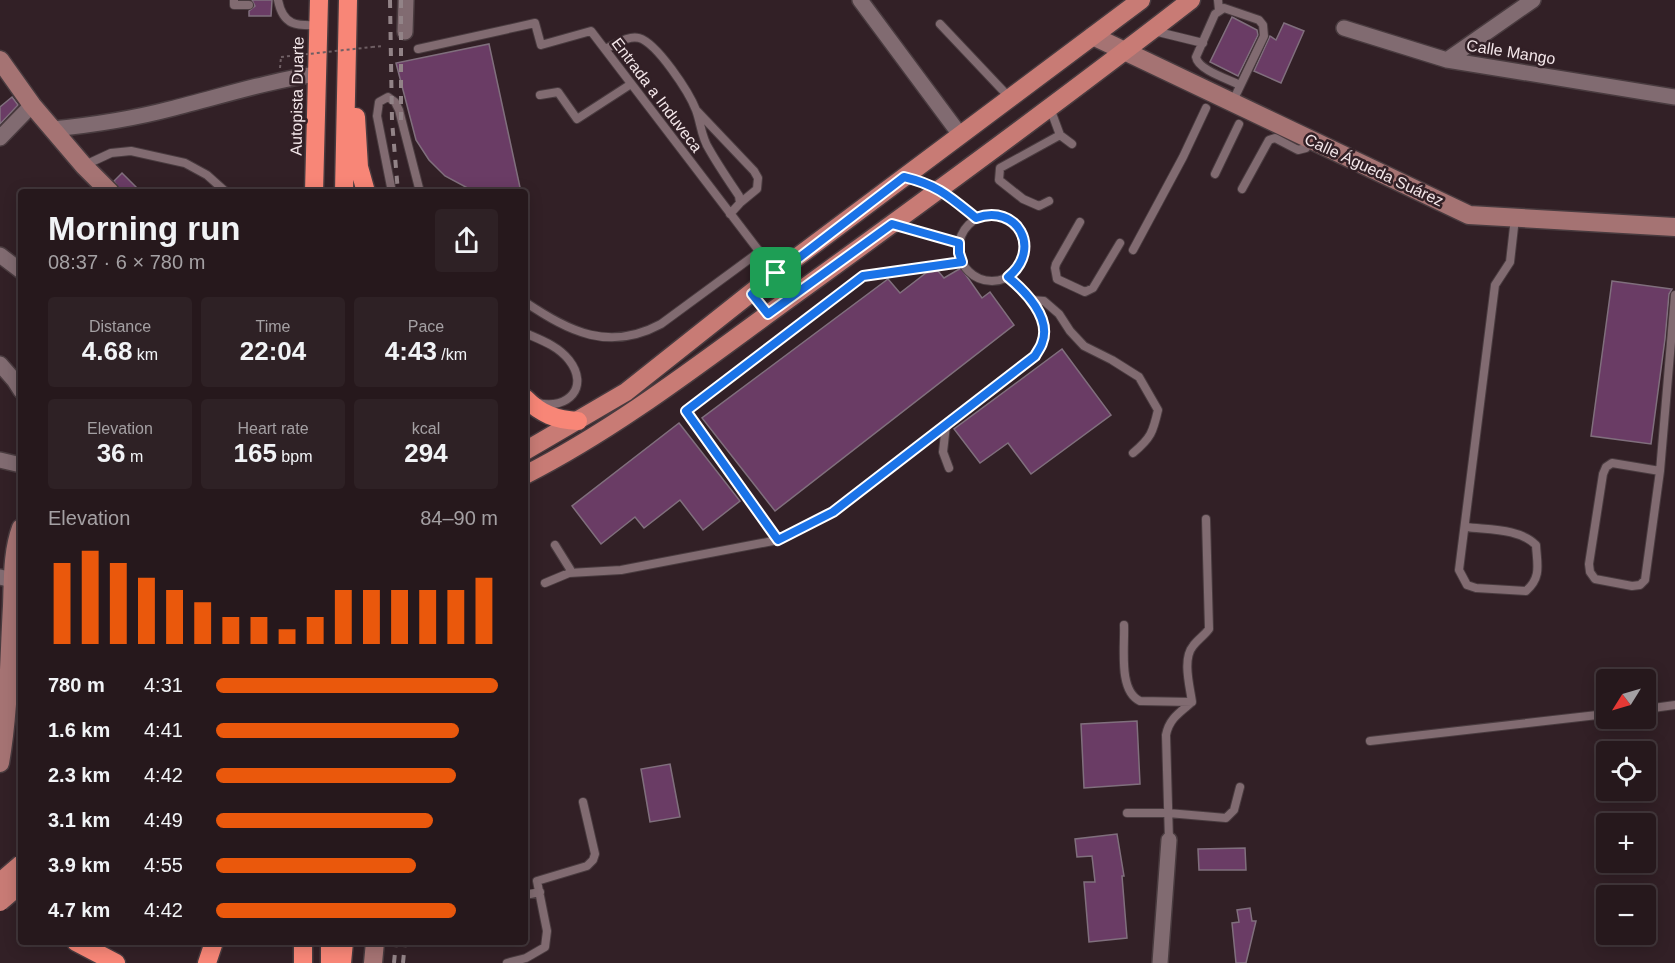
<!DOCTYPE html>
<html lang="en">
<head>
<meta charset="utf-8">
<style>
  :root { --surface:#26181c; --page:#2e2125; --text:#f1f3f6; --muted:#a4a0a3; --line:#42373b; --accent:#ea580c }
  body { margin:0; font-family:Helvetica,sans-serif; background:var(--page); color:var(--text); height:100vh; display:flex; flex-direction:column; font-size:22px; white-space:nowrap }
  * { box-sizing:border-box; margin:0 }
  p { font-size:20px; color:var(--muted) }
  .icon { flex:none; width:33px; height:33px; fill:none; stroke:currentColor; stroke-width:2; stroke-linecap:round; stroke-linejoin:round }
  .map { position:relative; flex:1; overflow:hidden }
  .side { position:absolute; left:18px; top:189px; width:510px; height:756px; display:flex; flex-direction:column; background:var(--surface); border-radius:6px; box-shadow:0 3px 15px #0003,0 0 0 2px var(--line) }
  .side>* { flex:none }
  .needle { width:39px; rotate:233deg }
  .controls { position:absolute; left:1596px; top:669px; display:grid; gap:12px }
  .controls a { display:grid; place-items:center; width:60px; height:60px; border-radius:6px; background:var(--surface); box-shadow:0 3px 15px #0003,0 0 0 2px var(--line); font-size:30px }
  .pin { position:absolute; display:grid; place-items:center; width:51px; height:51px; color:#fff; margin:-26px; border-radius:12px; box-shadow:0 3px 9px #0006 }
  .round { display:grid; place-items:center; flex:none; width:63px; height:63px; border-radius:6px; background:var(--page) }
  .overview { display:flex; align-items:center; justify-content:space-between; height:102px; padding:0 30px }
  h1 { font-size:33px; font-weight:600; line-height:45px }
  .metrics { display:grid; grid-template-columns:repeat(3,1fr); gap:9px; height:102px; padding:6px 30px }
  .metrics div { display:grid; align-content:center; border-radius:6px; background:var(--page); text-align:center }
  .metrics b { font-size:26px; font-weight:600 }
  .metrics small { font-size:16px; font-weight:400 }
  .metrics p { font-size:16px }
  .chart { height:168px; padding:12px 30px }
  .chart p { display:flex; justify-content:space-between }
  .chart svg { width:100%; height:108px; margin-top:6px; stroke:var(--accent); stroke-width:6 }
  ul { padding:0 30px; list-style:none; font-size:20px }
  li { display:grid; grid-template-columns:96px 72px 1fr; align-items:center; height:45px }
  li i { height:15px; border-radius:8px; background:var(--accent) }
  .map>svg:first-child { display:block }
  .building { fill:#6a3c65; stroke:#806f7d; stroke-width:1.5 }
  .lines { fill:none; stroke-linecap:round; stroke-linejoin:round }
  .lane-casing { stroke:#493b3f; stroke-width:10 }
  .street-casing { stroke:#493b3f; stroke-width:18 }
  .secondary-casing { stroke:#493b3f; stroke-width:21 }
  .primary-casing { stroke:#493b3f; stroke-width:21 }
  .highway-casing { stroke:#493b3f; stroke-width:21 }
  .path { stroke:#6e5e63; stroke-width:2; stroke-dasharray:3 3; stroke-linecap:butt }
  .lane { stroke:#816b71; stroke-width:8 }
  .street { stroke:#816b71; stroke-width:15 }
  .secondary { stroke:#a57373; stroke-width:18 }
  .primary { stroke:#c87b75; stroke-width:18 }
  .highway { stroke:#f88677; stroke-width:18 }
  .rail { stroke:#928387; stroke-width:4; stroke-dasharray:8 8; stroke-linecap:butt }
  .primary-bridge-casing { stroke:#493b3f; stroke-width:21; stroke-linecap:butt }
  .path-bridge { stroke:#6e5e63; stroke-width:2; stroke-dasharray:3 3; stroke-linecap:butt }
  .primary-bridge { stroke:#c87b75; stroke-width:18 }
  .route-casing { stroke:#fff; stroke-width:12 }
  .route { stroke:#1a73e8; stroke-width:8 }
  .labels { text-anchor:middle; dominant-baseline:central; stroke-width:5; stroke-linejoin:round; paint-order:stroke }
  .street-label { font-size:16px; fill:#f4e7ea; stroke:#322026 }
</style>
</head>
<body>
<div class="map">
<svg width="1675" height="963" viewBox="0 0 1675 963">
  <rect width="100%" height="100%" fill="#322026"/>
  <path class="building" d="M 252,0 L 272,0 L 271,16 L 249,16 L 249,11 L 255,6 Z
    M 1232,17 L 1257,30 L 1258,35 L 1238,76 L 1210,62 Z
    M 1284,23 L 1304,31 L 1281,83 L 1254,71 L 1270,36 L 1276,40 Z
    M 489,44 L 521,192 L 475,192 L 445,176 L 429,160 L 416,140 L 396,63 Z
    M 12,97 L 18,105 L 0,124 L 0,107 Z
    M 122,173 L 141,192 L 121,192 L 114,181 Z
    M 961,268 L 982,298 L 990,292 L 1014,325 L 775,511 L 702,418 L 888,279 L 900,293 L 926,273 L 938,271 L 944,278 Z
    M 1612,281 L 1672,289 L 1669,294 L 1665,339 L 1651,444 L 1591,436 Z
    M 1062,349 L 1111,415 L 1031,474 L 1008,443 L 980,463 L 954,429 Z
    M 679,423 L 740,501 L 703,530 L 680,500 L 644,528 L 635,517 L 601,544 L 572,506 Z
    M 1137,721 L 1140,784 L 1084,788 L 1081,724 Z
    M 670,764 L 680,817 L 650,822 L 641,769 Z
    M 1117,834 L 1124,876 L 1122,876 L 1127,938 L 1089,942 L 1084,882 L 1095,882 L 1092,856 L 1077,857 L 1075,839 Z
    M 1245,848 L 1246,870 L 1199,870 L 1198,849 Z
    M 1250,908 L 1252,921 L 1256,921 L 1246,963 L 1236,963 L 1232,923 L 1239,922 L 1237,910 Z"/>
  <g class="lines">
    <defs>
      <path id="lane" d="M 234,0 L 234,5 L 249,5
        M 278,0 C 283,26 297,26 318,25
        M 1218,0 L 1219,10
        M 940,24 L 1009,97
        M 1154,31 L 1203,43
        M 418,49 L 535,23 L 541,45 L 591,31 L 775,272
        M 605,49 C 615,45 628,35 639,38 C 657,43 689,92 696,110 C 701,123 701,137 709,149 C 718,165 729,181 739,196 L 740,203 L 730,214
        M 540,95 L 558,92 L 577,119 L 631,84
        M 1232,103 L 1264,36 L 1263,25 L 1259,20 L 1224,8 L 1215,14 L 1196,57 C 1198,70 1228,79 1240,85
        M 1050,108 L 1060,135 L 1072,144
        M 697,111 L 754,171 L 758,178 L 757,189 L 740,203
        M 85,165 L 111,153 L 131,151 L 185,163 L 207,175 L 226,192
        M 1215,174 L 1239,124
        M 906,178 C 939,185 951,198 976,218
        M 1242,189 L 1269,140 L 1275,138 L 1298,150 L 1306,148 L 1311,140
        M 392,192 L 377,116 L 379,102 L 388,97 L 395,102 L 399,110 L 420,192
        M 1049,201 L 1039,206 L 1023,199 L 999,180 L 1000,168 L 1060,135
        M959 248a33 33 0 1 1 66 0a33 33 0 1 1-66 0Z
        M 1080,222 L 1056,264 L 1055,268 L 1057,279 L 1085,292 L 1093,288 L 1120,243
        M 894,224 L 959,243
        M 1133,250 L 1183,157 L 1206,108
        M 1031,300 L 1044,301 L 1059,314 L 1070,331 L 1084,346 L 1112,360 L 1139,377 L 1158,410 C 1153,432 1151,438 1133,453
        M 525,302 C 570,332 609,352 661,324 L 759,252
        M 525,333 C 541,340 558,346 569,360 C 590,387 568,410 538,403
        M 946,425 L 943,452 L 949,468
        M 1660,471 L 1612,463 L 1606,467 L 1603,474 L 1589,564 L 1590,572 L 1595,579 L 1632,586 L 1640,585 L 1645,580 L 1660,471 L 1675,295
        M 1466,527 C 1488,530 1519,528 1536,545 C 1537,564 1542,577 1526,591 L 1476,588 L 1467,585 L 1459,570 L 1495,285 L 1510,262 L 1515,218
        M 778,540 L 685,411 L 863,276 L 962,262
        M 569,573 L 621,570 L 778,540 L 833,512 L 1035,356 C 1037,352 1041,347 1042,343 C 1052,318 1025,291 1008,277
        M 545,583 L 569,573 L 570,569 L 555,545
        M 1124,625 C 1125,647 1118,691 1140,701 L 1192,702
        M 1646,709 L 1675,705
        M 1370,741 L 1606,714
        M 1127,813 L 1168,813 L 1226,818 L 1234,810 L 1240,787
        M 1169,840 L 1166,735 C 1169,719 1179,713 1192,702 C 1190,687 1182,659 1193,646 C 1198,639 1204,636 1209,629 L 1206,519
        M 525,895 L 540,892
        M 507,963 L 526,958 L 545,947 L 547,931 L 537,881 L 587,866 L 593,860 L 595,854 L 583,802"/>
      <path id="street" d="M 860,0 L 961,136
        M 1344,28 L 1447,60 L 1675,97
        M 405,32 L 406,0
        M 1447,60 L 1533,0
        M 53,129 C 92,125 132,119 170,109 C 219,97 267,81 317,74
        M 0,138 L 32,105
        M 0,255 L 21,271
        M 0,364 L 14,380 L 21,391
        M 0,460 L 21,465
        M 0,577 L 21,582
        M 1160,963 L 1169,840"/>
      <path id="secondary" d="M 1093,36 L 1469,215 L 1675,227
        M 0,60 L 32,105 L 84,166 L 110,192
        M 0,763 C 9,712 9,658 12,606 C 13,581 12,552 21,528
        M 373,963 L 375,942"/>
      <path id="primary" d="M 525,451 L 626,392 L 776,273 L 1141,0
        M 525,475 C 621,426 707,358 793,296 C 927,199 1061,101 1191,0"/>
      <path id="highway" d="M 356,117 L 359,167 L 366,192
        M 314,192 L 319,0
        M 344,192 L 348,0
        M 525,398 C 541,414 556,420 578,421
        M 76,942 L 116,963
        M 303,942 L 303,963
        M 207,963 L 214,942
        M 330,963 L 330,942
        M 342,963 L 344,942"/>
    </defs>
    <use href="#lane" class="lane-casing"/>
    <use href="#street" class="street-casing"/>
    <use href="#secondary" class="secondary-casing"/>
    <use href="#primary" class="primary-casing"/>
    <use href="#highway" class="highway-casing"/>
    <path class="path" d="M 372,47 L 383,46
      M 280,68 L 281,57"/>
    <use href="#lane" class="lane"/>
    <use href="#street" class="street"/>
    <use href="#secondary" class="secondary"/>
    <use href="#primary" class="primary"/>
    <use href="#highway" class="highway"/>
    <path class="rail" d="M 390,0 L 392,121 L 398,192
      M 401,120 L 401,0
      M 394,963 L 396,942
      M 403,963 L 405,942"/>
    <defs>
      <path id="primary-bridge" d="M 0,882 L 21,864
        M 0,902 L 21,884"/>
    </defs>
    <use href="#primary-bridge" class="primary-bridge-casing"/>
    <path class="path-bridge" d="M 281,57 L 372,47"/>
    <use href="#primary-bridge" class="primary-bridge"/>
  </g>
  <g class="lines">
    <defs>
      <path id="route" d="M 904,177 C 938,185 950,197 976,218 C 1017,203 1043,249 1008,277 C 1025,291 1052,318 1042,343 C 1041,347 1037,352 1035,356 L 833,512 L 778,540 L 686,411 L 863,276 L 962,262 L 959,253 L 959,243 L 892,224 L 768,314 L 752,294 Z"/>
    </defs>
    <use href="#route" class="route-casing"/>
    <use href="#route" class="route"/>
  </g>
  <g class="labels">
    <g class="street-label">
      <text transform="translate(1511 52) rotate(9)">Calle Mango</text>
      <text transform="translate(657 95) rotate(53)">Entrada a Induveca</text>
      <text transform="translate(297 96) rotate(-89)">Autopista Duarte</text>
      <text transform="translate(1374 170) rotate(25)">Calle Águeda Suárez</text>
    </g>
  </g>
</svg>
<div class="controls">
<a><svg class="needle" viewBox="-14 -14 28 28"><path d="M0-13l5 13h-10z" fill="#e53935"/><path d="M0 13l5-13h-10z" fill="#a4a0a3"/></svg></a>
<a><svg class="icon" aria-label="locate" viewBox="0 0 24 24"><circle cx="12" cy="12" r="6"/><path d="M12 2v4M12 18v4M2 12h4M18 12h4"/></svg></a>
<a>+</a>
<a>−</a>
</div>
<div class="pin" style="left:776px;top:273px;background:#1e9e55"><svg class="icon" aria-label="arrive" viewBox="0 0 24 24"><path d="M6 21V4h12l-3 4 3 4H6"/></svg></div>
<section class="side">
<div class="overview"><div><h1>Morning run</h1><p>08:37 · 6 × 780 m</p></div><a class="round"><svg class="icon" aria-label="share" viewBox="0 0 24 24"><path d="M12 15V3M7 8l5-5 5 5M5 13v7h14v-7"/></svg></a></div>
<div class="metrics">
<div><p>Distance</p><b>4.68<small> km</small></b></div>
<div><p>Time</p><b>22:04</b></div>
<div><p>Pace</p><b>4:43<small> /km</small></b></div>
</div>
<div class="metrics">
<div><p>Elevation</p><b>36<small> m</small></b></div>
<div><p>Heart rate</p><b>165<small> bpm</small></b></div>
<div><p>kcal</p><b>294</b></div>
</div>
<div class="chart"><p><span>Elevation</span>84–90 m</p>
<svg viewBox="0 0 160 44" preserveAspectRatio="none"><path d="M5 44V11M15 44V6M25 44V11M35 44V17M45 44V22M55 44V27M65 44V33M75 44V33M85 44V38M95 44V33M105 44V22M115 44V22M125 44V22M135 44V22M145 44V22M155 44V17"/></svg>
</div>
<ul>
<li><b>780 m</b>4:31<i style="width:100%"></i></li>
<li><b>1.6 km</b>4:41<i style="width:86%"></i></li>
<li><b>2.3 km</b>4:42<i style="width:85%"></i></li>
<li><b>3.1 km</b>4:49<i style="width:77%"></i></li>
<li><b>3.9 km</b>4:55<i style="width:71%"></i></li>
<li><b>4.7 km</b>4:42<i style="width:85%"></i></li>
</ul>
</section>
</div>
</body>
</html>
